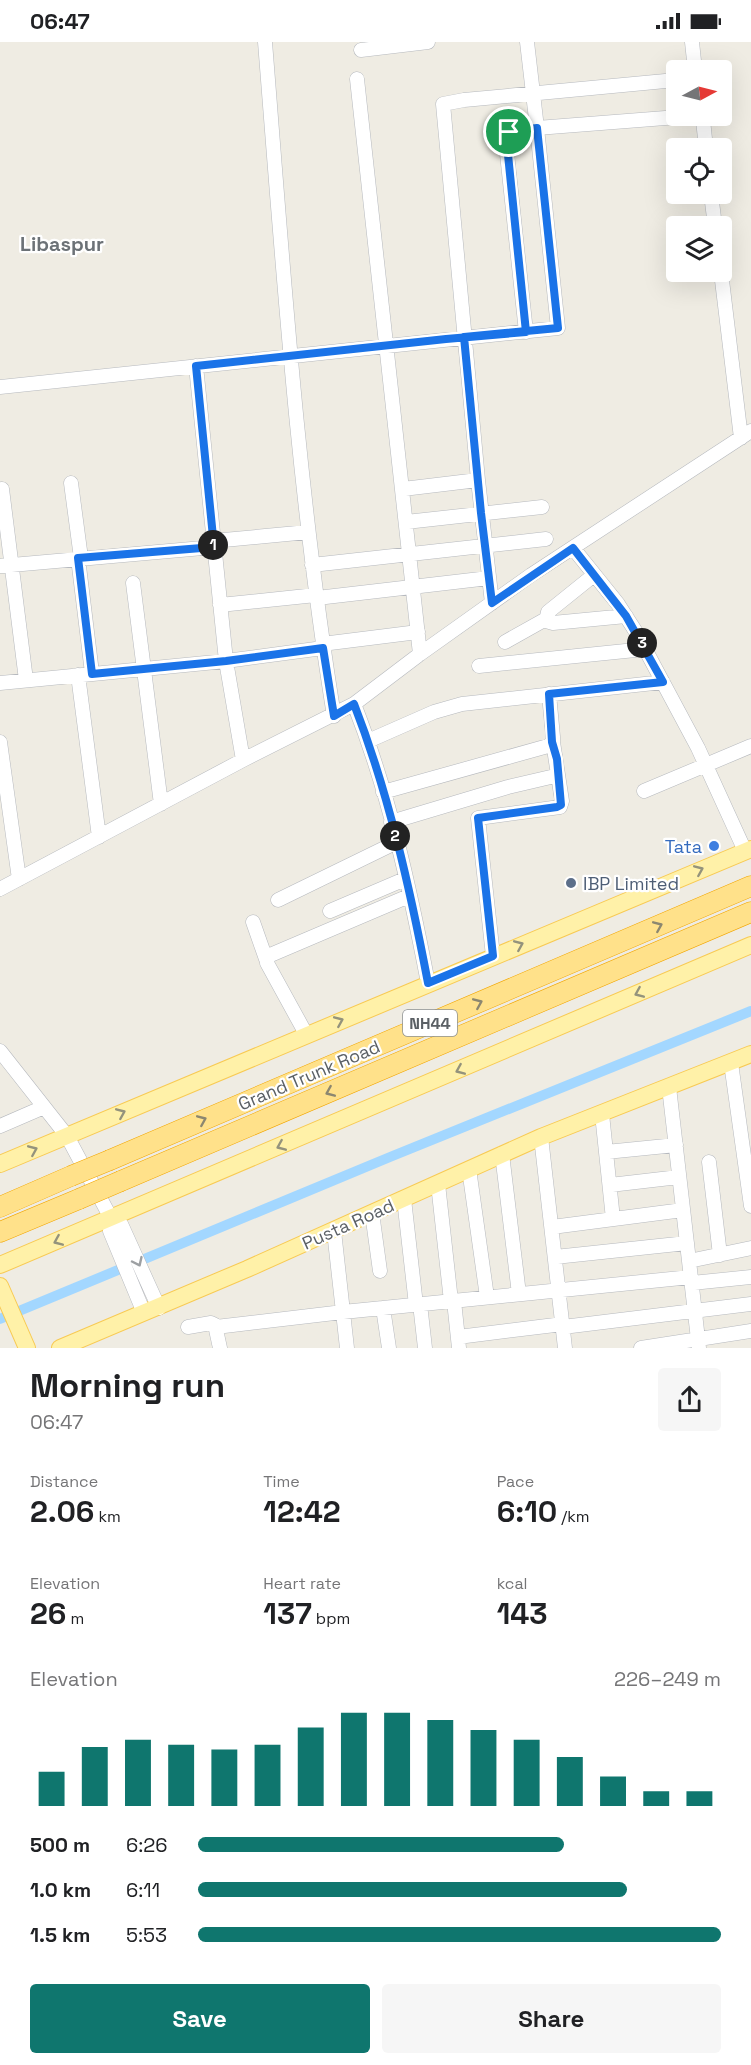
<!DOCTYPE html>
<html lang="en">
<head>
<meta charset="utf-8">
<style>
  :root { --surface:#fff; --page:#f6f6f6; --text:#202124; --muted:#757577; --accent:#0f766e }
  body { margin:0; font-family:"Space Grotesk",sans-serif; background:var(--page); color:var(--text); height:100vh; display:flex; flex-direction:column; font-size:22px; white-space:nowrap }
  * { box-sizing:border-box; margin:0 }
  p { font-size:20px; color:var(--muted) }
  .icon { flex:none; width:33px; height:33px; fill:none; stroke:currentColor; stroke-width:2; stroke-linecap:round; stroke-linejoin:round }
  .map { position:relative; height:1306px; overflow:hidden }
  .sheet { display:flex; flex-direction:column; background:var(--surface); flex:1 }
  .sheet>* { flex:none }
  .needle { width:39px; rotate:83deg }
  .tools { position:absolute; left:666px; top:18px; display:grid; gap:12px }
  .tools a { display:grid; place-items:center; width:66px; height:66px; border-radius:6px; background:var(--surface); box-shadow:0 6px 24px #0002; font-size:30px }
  .pin { position:absolute; display:grid; place-items:center; width:51px; height:51px; color:#fff; margin:-26px; border:3px solid #fff; border-radius:50%; box-shadow:0 2px 6px #0007 }
  .km { position:absolute; width:30px; height:30px; margin:-15px; border-radius:50%; background:#222; color:#fff; font-size:16px; line-height:30px; text-align:center }
  .round { display:grid; place-items:center; flex:none; width:63px; height:63px; border-radius:6px; background:var(--page) }
  .overview { display:flex; align-items:center; justify-content:space-between; height:102px; padding:0 30px }
  h1 { font-size:33px; font-weight:600; line-height:45px }
  .metrics { display:grid; grid-template-columns:repeat(3,1fr); gap:9px; height:102px; padding:6px 30px }
  .metrics div { display:grid; align-content:center }
  .metrics b { font-size:30px; font-weight:600 }
  .metrics small { font-size:16px; font-weight:400 }
  .metrics p { font-size:16px }
  .chart { height:168px; padding:12px 30px }
  .chart p { display:flex; justify-content:space-between }
  .chart svg { width:100%; height:108px; margin-top:6px; stroke:var(--accent); stroke-width:6 }
  .primary-button { display:flex; gap:12px; margin-top:auto; padding:12px 30px }
  .primary-button a { flex:1; height:69px; border-radius:6px; background:var(--accent); color:#fff; font-size:24px; font-weight:600; line-height:69px; text-align:center }
  .primary-button a+a { background:var(--page); color:var(--text) }
  ul { padding:0 30px; list-style:none; font-size:20px }
  li { display:grid; grid-template-columns:96px 72px 1fr; align-items:center; height:45px }
  li i { height:15px; border-radius:8px; background:var(--accent) }
  .status { display:flex; justify-content:space-between; align-items:center; height:42px; padding:0 30px; background:var(--surface); direction:ltr }
  .status svg { height:16px; fill:currentColor }
  .map>svg:first-child { display:block }
  .lines { fill:none; stroke-linecap:round; stroke-linejoin:round }
  .canal { stroke:#a3d7ff; stroke-width:10 }
  .minor-casing { stroke:#b6b9be; stroke-width:15 }
  .major-casing { stroke:#f8ca53; stroke-width:18 }
  .highway-casing { stroke:#f2a600; stroke-width:21 }
  .minor { stroke:#fff; stroke-width:14 }
  .major { stroke:#fff1a8; stroke-width:16 }
  .highway { stroke:#ffe18a; stroke-width:20 }
  .highway-bridge-casing { stroke:#f2a600; stroke-width:21; stroke-linecap:butt }
  .highway-bridge { stroke:#ffe18a; stroke-width:20 }
  .oneway { stroke:#94937c }
  .oneway2 { stroke:#8c8770 }
  .oneway3 { stroke:#9da0a3 }
  .route-casing { stroke:#fff; stroke-width:12 }
  .route { stroke:#1a73e8; stroke-width:8 }
  .shop-dot { fill:#3f7fe0; stroke:#fff; stroke-width:2 }
  .service-dot { fill:#5c6f8a; stroke:#fff; stroke-width:2 }
  .labels { text-anchor:middle; dominant-baseline:central; stroke-width:4.5; stroke-linejoin:round; paint-order:stroke }
  .shield { fill:#fff; stroke:#8c9093; stroke-width:1.5 }
  .shield-label { font-size:16px; font-weight:bold; fill:#5b6065 }
  .shop-label { font-size:18px; fill:#366cbe; stroke:#fff; text-anchor:end }
  .service-label { font-size:18px; fill:#4e5e75; stroke:#fff; text-anchor:start }
  .street-label { font-size:18px; fill:#5b6065; stroke:#fff }
  .neighbourhood-label { font-size:20px; font-weight:bold; fill:#6c7277; stroke:#fff }
</style>
</head>
<body>
<div class="status"><b>06:47</b><svg viewBox="0 0 49 12"><path d="M0 12V9h3v3zM5 12V6h3v6zM10 12V3h3v9zM15 12V0h3v12zM26 1h20v11H26zM47 4h2v5h-2z"/></svg></div>
<div class="map">
<svg width="751" height="1306" viewBox="0 0 751 1306">
  <rect width="100%" height="100%" fill="#efece3"/>
  <g class="lines">
    <path class="canal" d="M 0,1277 L 390,1115 L 751,969"/>
    <defs>
      <path id="minor" d="M 265,0 C 283,225 298,451 334,674
        M 527,0 L 537,86 L 691,74
        M 692,0 L 695,28
        M 361,8 L 428,0
        M 357,37 L 420,612
        M 700,74 L 703,78 L 706,106
        M 711,152 L 715,184
        M 721,230 L 741,396
        M 196,324 L 226,619 L 323,606
        M 0,345 L 558,286 L 537,86 L 509,90 L 505,93 L 526,290
        M 71,441 L 81,516
        M 2,447 L 26,638
        M 403,447 L 478,438
        M 406,480 L 542,465
        M 213,499 L 308,490
        M 573,506 L 618,562 L 636,590 L 698,706 L 745,809
        M 78,516 L 92,631
        M 312,523 L 546,497
        M 0,524 L 214,505
        M 594,533 L 548,570 L 546,579 L 553,581 L 626,574
        M 133,541 L 161,762
        M 317,556 L 489,536
        M 492,561 L 478,438 L 443,62 L 464,58 L 676,38
        M 220,563 L 316,553
        M 505,600 L 546,577
        M 322,602 L 418,590
        M 479,624 L 645,607
        M 78,633 L 99,795
        M 0,641 L 226,619 L 243,718
        M 354,662 C 389,751 410,847 428,941
        M 368,699 L 434,670 L 462,662 L 663,640
        M 0,700 L 19,837
        M 644,749 L 751,704
        M 383,750 L 548,704 L 553,700 L 553,695 L 549,652
        M 391,780 L 508,745 L 555,734 L 557,732
        M 0,847 L 243,718 L 354,662 L 420,612 L 531,533 L 751,389
        M 278,858 L 397,800
        M 330,869 L 405,837
        M 253,880 L 266,917
        M 493,914 L 478,776 L 560,765 L 562,759 L 553,700
        M 306,992 L 267,921 L 268,914 L 409,854
        M 0,1009 L 67,1094 L 113,1180 L 121,1182 L 159,1266
        M 731,1021 L 751,1164
        M 669,1045 L 699,1306
        M 602,1072 L 613,1177
        M 0,1084 L 44,1065
        M 541,1095 L 565,1306
        M 606,1110 L 676,1103
        M 502,1112 L 519,1252
        M 709,1120 L 720,1213
        M 469,1127 L 487,1255
        M 438,1142 L 451,1259
        M 610,1143 L 679,1135
        M 404,1157 L 416,1263
        M 372,1171 L 380,1229
        M 113,1180 L 110,1189 L 144,1271
        M 552,1185 L 683,1168
        M 334,1189 L 347,1306
        M 555,1215 L 687,1201
        M 689,1219 L 751,1206
        M 692,1241 L 751,1235
        M 454,1259 L 459,1306
        M 420,1262 L 425,1306
        M 383,1266 L 389,1306
        M 188,1285 L 211,1281 L 215,1283 L 220,1306
        M 216,1285 L 343,1270 L 691,1235
        M 563,1285 L 751,1262
        M 458,1295 L 563,1282
        M 641,1306 L 751,1289"/>
      <path id="major" d="M 0,1122 L 751,807
        M 0,1223 L 751,903
        M 0,1244 L 27,1306
        M 60,1306 L 247,1227 L 541,1095 L 751,1012"/>
      <path id="highway" d="M 110,1118 L 751,844
        M 121,1139 L 751,870
        M 0,1165 L 71,1134
        M 0,1190 L 79,1157"/>
    </defs>
    <use href="#minor" class="minor-casing"/>
    <use href="#major" class="major-casing"/>
    <use href="#highway" class="highway-casing"/>
    <use href="#minor" class="minor"/>
    <use href="#major" class="major"/>
    <use href="#highway" class="highway"/>
    <defs>
      <path id="highway-bridge" d="M 71,1134 L 110,1118
        M 79,1157 L 121,1139"/>
    </defs>
    <use href="#highway-bridge" class="highway-bridge-casing"/>
    <use href="#highway-bridge" class="highway-bridge"/>
  </g>
  <defs><path id="oneway-chevron" d="M-2-3.5L2.5 0L-2 3.5" fill="none" stroke-width="1.6" stroke-linecap="round" stroke-linejoin="round" transform="scale(1.5)"/></defs>
  <g class="oneway">
    <use href="#oneway-chevron" transform="translate(699 828) rotate(-23)"/>
    <use href="#oneway-chevron" transform="translate(519 903) rotate(-23)"/>
    <use href="#oneway-chevron" transform="translate(639 951) rotate(157)"/>
    <use href="#oneway-chevron" transform="translate(339 979) rotate(-23)"/>
    <use href="#oneway-chevron" transform="translate(460 1028) rotate(157)"/>
    <use href="#oneway-chevron" transform="translate(121 1071) rotate(-23)"/>
    <use href="#oneway-chevron" transform="translate(281 1104) rotate(157)"/>
    <use href="#oneway-chevron" transform="translate(33 1108) rotate(-23)"/>
    <use href="#oneway-chevron" transform="translate(58 1199) rotate(157)"/>
  </g>
  <g class="oneway2">
    <use href="#oneway-chevron" transform="translate(658 884) rotate(-23)"/>
    <use href="#oneway-chevron" transform="translate(478 961) rotate(-23)"/>
    <use href="#oneway-chevron" transform="translate(330 1050) rotate(157)"/>
    <use href="#oneway-chevron" transform="translate(202 1078) rotate(-23)"/>
  </g>
  <use class="oneway3" href="#oneway-chevron" transform="translate(138 1220) rotate(65)"/>
  <g class="lines">
    <defs>
      <path id="route" d="M 509,90 L 506,93 L 526,290 L 446,297 L 196,324 L 214,505 L 78,516 L 92,632 L 226,619 L 323,606 L 334,674 L 354,662 C 389,752 410,847 428,941 L 493,914 L 478,776 L 557,765 L 561,763 L 557,717 L 552,700 L 549,652 L 663,640 L 626,574 L 573,506 L 492,561 L 481,471 L 464,295 L 558,286 L 537,86 L 509,90"/>
    </defs>
    <use href="#route" class="route-casing"/>
    <use href="#route" class="route"/>
  </g>
  <circle class="shop-dot" cx="714" cy="804" r="6"/>
  <circle class="service-dot" cx="571" cy="841" r="6"/>
  <g class="labels">
    <rect class="shield" x="403" y="968" width="54" height="26" rx="4.5"/>
    <g class="shield-label">
      <text x="430" y="981">NH44</text>
    </g>
    <g class="shop-label">
      <text x="702" y="804">Tata</text>
    </g>
    <g class="service-label">
      <text x="583" y="841">IBP Limited</text>
    </g>
    <g class="street-label">
      <text transform="translate(309 1033) rotate(-23)">Grand Trunk Road</text>
      <text transform="translate(348 1182) rotate(-24)">Pusta Road</text>
    </g>
    <g class="neighbourhood-label">
      <text x="62" y="202">Libaspur</text>
    </g>
  </g>
</svg>
<div class="tools">
<a><svg class="needle" viewBox="-14 -14 28 28"><path d="M0-13l5 13h-10z" fill="#e53935"/><path d="M0 13l5-13h-10z" fill="#757577"/></svg></a>
<a><svg class="icon" aria-label="locate" viewBox="0 0 24 24"><circle cx="12" cy="12" r="6"/><path d="M12 2v4M12 18v4M2 12h4M18 12h4"/></svg></a>
<a><svg class="icon" aria-label="layers" viewBox="0 0 24 24"><path d="M12 4l9 5-9 5-9-5zM3 14l9 5 9-5"/></svg></a>
</div>
<div class="pin" style="left:509px;top:90px;background:#1e9e55"><svg class="icon" aria-label="arrive" viewBox="0 0 24 24"><path d="M6 21V4h12l-3 4 3 4H6"/></svg></div>
<b class="km" style="left:213px;top:503px">1</b>
<b class="km" style="left:395px;top:794px">2</b>
<b class="km" style="left:642px;top:601px">3</b>
</div>
<section class="sheet">
<div class="overview"><div><h1>Morning run</h1><p>06:47</p></div><a class="round"><svg class="icon" aria-label="share" viewBox="0 0 24 24"><path d="M12 15V3M7 8l5-5 5 5M5 13v7h14v-7"/></svg></a></div>
<div class="metrics">
<div><p>Distance</p><b>2.06<small> km</small></b></div>
<div><p>Time</p><b>12:42</b></div>
<div><p>Pace</p><b>6:10<small> /km</small></b></div>
</div>
<div class="metrics">
<div><p>Elevation</p><b>26<small> m</small></b></div>
<div><p>Heart rate</p><b>137<small> bpm</small></b></div>
<div><p>kcal</p><b>143</b></div>
</div>
<div class="chart"><p><span>Elevation</span>226–249 m</p>
<svg viewBox="0 0 160 44" preserveAspectRatio="none"><path d="M5 44V30M15 44V20M25 44V17M35 44V19M45 44V21M55 44V19M65 44V12M75 44V6M85 44V6M95 44V9M105 44V13M115 44V17M125 44V24M135 44V32M145 44V38M155 44V38"/></svg>
</div>
<ul>
<li><b>500 m</b>6:26<i style="width:70%"></i></li>
<li><b>1.0 km</b>6:11<i style="width:82%"></i></li>
<li><b>1.5 km</b>5:53<i style="width:100%"></i></li>
</ul>
<div class="primary-button"><a>Save</a><a>Share</a></div>
</section>
</body>
</html>
